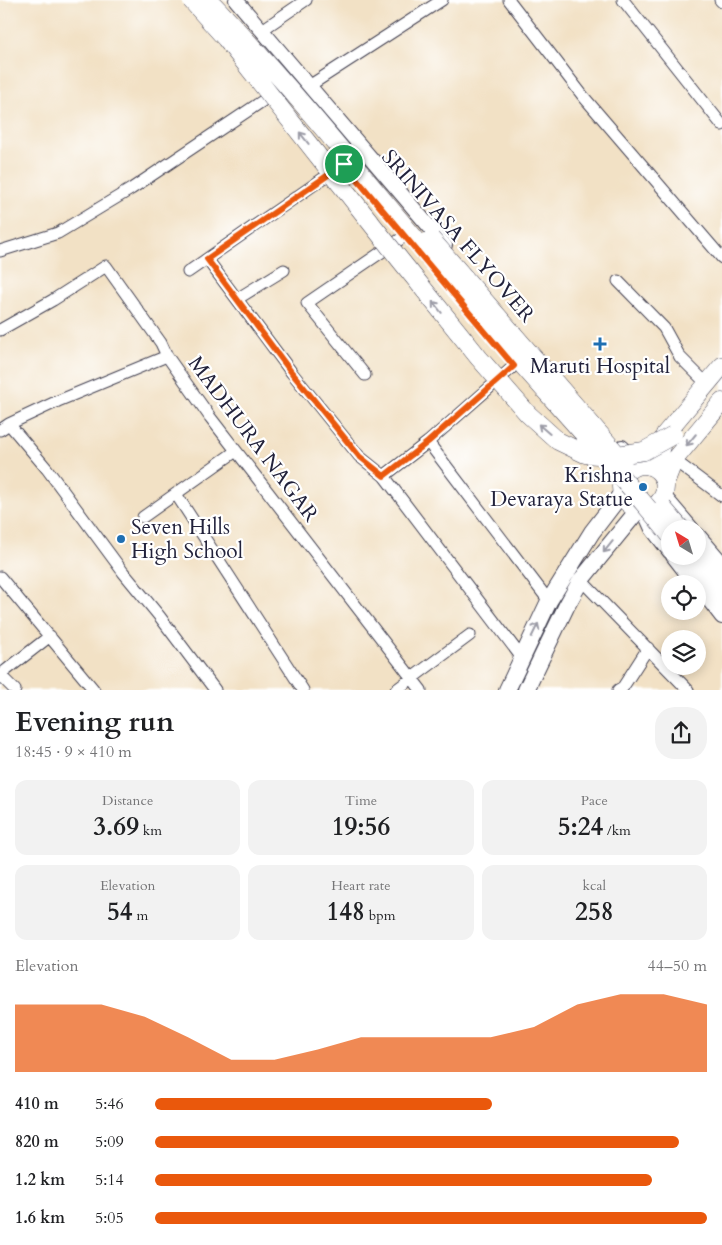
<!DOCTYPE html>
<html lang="en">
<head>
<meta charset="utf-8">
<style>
  :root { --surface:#fff; --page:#f2f2f2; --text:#202124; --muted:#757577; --accent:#ea580c }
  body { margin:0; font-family:Cardo,serif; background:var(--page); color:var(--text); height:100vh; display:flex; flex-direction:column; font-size:19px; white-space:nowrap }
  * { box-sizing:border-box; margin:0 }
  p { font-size:16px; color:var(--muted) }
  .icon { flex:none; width:28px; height:28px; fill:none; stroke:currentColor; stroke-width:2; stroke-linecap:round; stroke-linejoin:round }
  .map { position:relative; height:690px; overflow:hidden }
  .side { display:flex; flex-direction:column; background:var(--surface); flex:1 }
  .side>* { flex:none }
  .needle { width:32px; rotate:322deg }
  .buttons { position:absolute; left:661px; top:520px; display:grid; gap:10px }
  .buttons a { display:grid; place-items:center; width:45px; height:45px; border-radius:50%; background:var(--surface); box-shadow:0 2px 12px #0003; font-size:25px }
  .pin { position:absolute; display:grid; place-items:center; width:42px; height:42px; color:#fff; margin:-21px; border:2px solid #fff; border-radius:50%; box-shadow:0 1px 5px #0007 }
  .round { display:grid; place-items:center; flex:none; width:52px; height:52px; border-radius:20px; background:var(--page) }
  .head { display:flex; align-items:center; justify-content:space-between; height:85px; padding:0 15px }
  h1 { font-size:28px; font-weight:800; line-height:38px }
  .figures { display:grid; grid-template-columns:repeat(3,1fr); gap:8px; height:85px; padding:5px 15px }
  .figures div { display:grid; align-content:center; border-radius:12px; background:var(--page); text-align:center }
  .figures b { font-size:25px; font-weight:800 }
  .figures small { font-size:14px; font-weight:400 }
  .figures p { font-size:14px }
  .chart { height:140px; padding:10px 15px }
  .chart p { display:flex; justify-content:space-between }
  .chart svg { width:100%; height:90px; margin-top:5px; fill:var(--accent); opacity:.7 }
  ul { padding:0 15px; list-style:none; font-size:16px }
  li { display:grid; grid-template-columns:80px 60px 1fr; align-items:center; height:38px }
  li i { height:12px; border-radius:6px; background:var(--accent) }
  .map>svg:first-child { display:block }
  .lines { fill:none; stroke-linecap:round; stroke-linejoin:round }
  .minor-casing { stroke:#413f50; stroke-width:13 }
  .tertiary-casing { stroke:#413f50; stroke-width:16 }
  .secondary-casing { stroke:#413f50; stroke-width:18 }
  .primary-casing { stroke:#413f50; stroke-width:19 }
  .minor { stroke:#fff; stroke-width:11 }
  .tertiary { stroke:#fff; stroke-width:14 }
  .secondary { stroke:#fff; stroke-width:16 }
  .primary { stroke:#fff; stroke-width:18 }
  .primary-bridge-casing { stroke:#413f50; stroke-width:19; stroke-linecap:butt }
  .primary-bridge { stroke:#fff; stroke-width:18 }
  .oneway { stroke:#9c9ca7 }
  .route-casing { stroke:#fff; stroke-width:10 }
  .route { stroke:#ea580c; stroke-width:6 }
  .poi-dot { fill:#1f6fb2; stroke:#fff; stroke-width:2 }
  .labels { text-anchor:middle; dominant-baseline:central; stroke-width:4.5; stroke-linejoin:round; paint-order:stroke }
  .street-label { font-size:21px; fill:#22223b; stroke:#fff }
  .poi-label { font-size:21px; fill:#22223b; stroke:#fff }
</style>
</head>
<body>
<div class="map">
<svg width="722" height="690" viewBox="0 0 722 690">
  <rect width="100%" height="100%" fill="#fff"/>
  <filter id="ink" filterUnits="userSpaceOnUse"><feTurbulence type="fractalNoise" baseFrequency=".02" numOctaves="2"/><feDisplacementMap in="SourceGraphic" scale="10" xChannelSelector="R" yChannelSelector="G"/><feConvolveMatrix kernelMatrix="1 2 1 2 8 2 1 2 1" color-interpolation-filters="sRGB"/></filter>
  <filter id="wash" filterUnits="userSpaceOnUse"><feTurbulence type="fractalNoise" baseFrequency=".0096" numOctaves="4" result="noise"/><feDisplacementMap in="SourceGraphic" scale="20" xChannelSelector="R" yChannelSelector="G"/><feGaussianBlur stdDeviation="1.12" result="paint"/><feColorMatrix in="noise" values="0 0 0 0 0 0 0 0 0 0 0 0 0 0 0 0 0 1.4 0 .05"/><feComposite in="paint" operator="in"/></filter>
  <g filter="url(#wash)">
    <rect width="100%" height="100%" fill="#f2e1c5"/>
  </g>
  <g filter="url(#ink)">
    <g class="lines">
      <defs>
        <path id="minor" d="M 509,0 L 583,96 L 722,258
          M 623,0 L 722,125
          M 720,0 L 722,2
          M 262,30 L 306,0
          M 309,86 L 442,0
          M 0,251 L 58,233 L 131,189 L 276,92
          M 207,259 L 292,373 L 359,456 L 384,476 L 522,658
          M 188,272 L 344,164
          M 618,281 L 664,328 L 680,357 L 707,384
          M 237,299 L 284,270
          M 0,330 L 53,300 L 106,266 L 161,343 L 167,356
          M 365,375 L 307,303 L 405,236
          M 9,424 L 47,469 L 123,572 L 160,617 L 215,690
          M 0,430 L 9,424 L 58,401 L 167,356 L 210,417 L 421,690
          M 428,442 L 549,601
          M 674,460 L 722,496
          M 384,476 L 428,442 L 514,366
          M 176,494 L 303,690
          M 143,517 L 236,451
          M 0,577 L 94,690
          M 581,580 L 688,690
          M 0,675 L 50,636
          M 0,675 L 15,690
          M 396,690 L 470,635
          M 618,690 L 623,687 L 648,648"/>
        <path id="tertiary" d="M 236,0 L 445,245
          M 622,447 L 639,466
          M 663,495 L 692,529
          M 643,509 L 652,529 L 670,552
          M 698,535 L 722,563
          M 673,556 L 695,584
          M 698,586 L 722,617"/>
        <path id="secondary" d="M 507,690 L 549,601 L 592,532 L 622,493
          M 526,690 L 566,607 L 581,580 L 639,509"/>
        <path id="primary" d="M621 487a22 22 0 1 1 44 0a22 22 0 1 1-44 0Z
          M 654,468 L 665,434 L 722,366
          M 665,483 L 674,460 L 722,402
          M 698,549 L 722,578
          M 687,556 L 722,600"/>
      </defs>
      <use href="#minor" class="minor-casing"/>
      <use href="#tertiary" class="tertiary-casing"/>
      <use href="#secondary" class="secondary-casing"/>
      <use href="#primary" class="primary-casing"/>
      <use href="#minor" class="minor"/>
      <use href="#tertiary" class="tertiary"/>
      <use href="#secondary" class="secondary"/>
      <use href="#primary" class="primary"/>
      <defs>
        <path id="primary-bridge" d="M 191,0 L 226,39 L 397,256 L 479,358 L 528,414 L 558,441 L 585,454 L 611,456 L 644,451 L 673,435
          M 209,0 C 302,98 385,204 472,307 C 537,384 607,457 670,535
          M 431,239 L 623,461
          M 663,508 L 681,529"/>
      </defs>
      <use href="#primary-bridge" class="primary-bridge-casing"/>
      <use href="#primary-bridge" class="primary-bridge"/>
    </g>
    <defs><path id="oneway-shaft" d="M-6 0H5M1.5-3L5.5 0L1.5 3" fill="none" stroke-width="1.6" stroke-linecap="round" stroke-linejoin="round" transform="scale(1.25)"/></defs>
    <g class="oneway">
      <use href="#oneway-shaft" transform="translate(304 138) rotate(-128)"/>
      <use href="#oneway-shaft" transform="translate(437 307) rotate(-129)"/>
      <use href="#oneway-shaft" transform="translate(544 429) rotate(-139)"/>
      <use href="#oneway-shaft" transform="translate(691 440) rotate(130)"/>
      <use href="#oneway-shaft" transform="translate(608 547) rotate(129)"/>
      <use href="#oneway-shaft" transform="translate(535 630) rotate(-64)"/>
    </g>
  </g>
  <g class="lines" filter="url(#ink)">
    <defs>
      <path id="route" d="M 344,164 L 514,366 L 428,442 L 384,476 L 359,456 L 292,373 L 207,259 Z"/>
    </defs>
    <use href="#route" class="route-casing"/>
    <use href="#route" class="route"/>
  </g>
  <g class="poi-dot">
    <path d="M597.5 336.5h5v5h5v5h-5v5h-5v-5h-5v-5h5z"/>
    <circle cx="643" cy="487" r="5"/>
    <circle cx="121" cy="539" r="5"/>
  </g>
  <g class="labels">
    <g class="street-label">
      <text transform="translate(458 236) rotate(49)">SRINIVASA FLYOVER</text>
      <text transform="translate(253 439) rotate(53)">MADHURA NAGAR</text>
    </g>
    <g class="poi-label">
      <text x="600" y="366">Maruti Hospital</text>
      <text x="633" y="475" text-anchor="end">Krishna<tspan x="633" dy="24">Devaraya Statue</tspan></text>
      <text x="131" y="527" text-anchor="start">Seven Hills<tspan x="131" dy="24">High School</tspan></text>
    </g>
  </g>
</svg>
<div class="buttons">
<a><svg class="needle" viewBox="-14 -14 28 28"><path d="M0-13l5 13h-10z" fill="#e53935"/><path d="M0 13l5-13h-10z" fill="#757577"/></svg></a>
<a><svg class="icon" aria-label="locate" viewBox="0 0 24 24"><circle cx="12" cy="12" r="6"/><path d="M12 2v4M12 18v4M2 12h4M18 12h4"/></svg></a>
<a><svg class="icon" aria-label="layers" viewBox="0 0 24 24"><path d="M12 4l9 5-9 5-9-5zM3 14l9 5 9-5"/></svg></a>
</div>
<div class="pin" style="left:344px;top:164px;background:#1e9e55"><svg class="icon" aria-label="arrive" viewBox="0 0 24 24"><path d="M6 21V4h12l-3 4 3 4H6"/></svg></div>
</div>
<section class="side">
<div class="head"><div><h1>Evening run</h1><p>18:45 · 9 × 410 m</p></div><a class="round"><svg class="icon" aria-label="share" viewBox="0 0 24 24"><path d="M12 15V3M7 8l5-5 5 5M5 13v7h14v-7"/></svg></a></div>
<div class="figures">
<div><p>Distance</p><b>3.69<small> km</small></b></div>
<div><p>Time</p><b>19:56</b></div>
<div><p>Pace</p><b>5:24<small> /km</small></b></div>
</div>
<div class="figures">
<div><p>Elevation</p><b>54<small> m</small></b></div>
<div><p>Heart rate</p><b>148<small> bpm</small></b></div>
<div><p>kcal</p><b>258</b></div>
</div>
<div class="chart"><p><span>Elevation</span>44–50 m</p>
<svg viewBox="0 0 160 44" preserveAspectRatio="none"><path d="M0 44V11L10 11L20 11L30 17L40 27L50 38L60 38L70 33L80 27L90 27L100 27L110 27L120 22L130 11L140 6L150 6L160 11V44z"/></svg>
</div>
<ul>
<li><b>410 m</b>5:46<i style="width:61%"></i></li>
<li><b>820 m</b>5:09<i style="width:95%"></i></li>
<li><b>1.2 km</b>5:14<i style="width:90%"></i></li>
<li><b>1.6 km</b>5:05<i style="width:100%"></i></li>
</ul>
</section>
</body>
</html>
